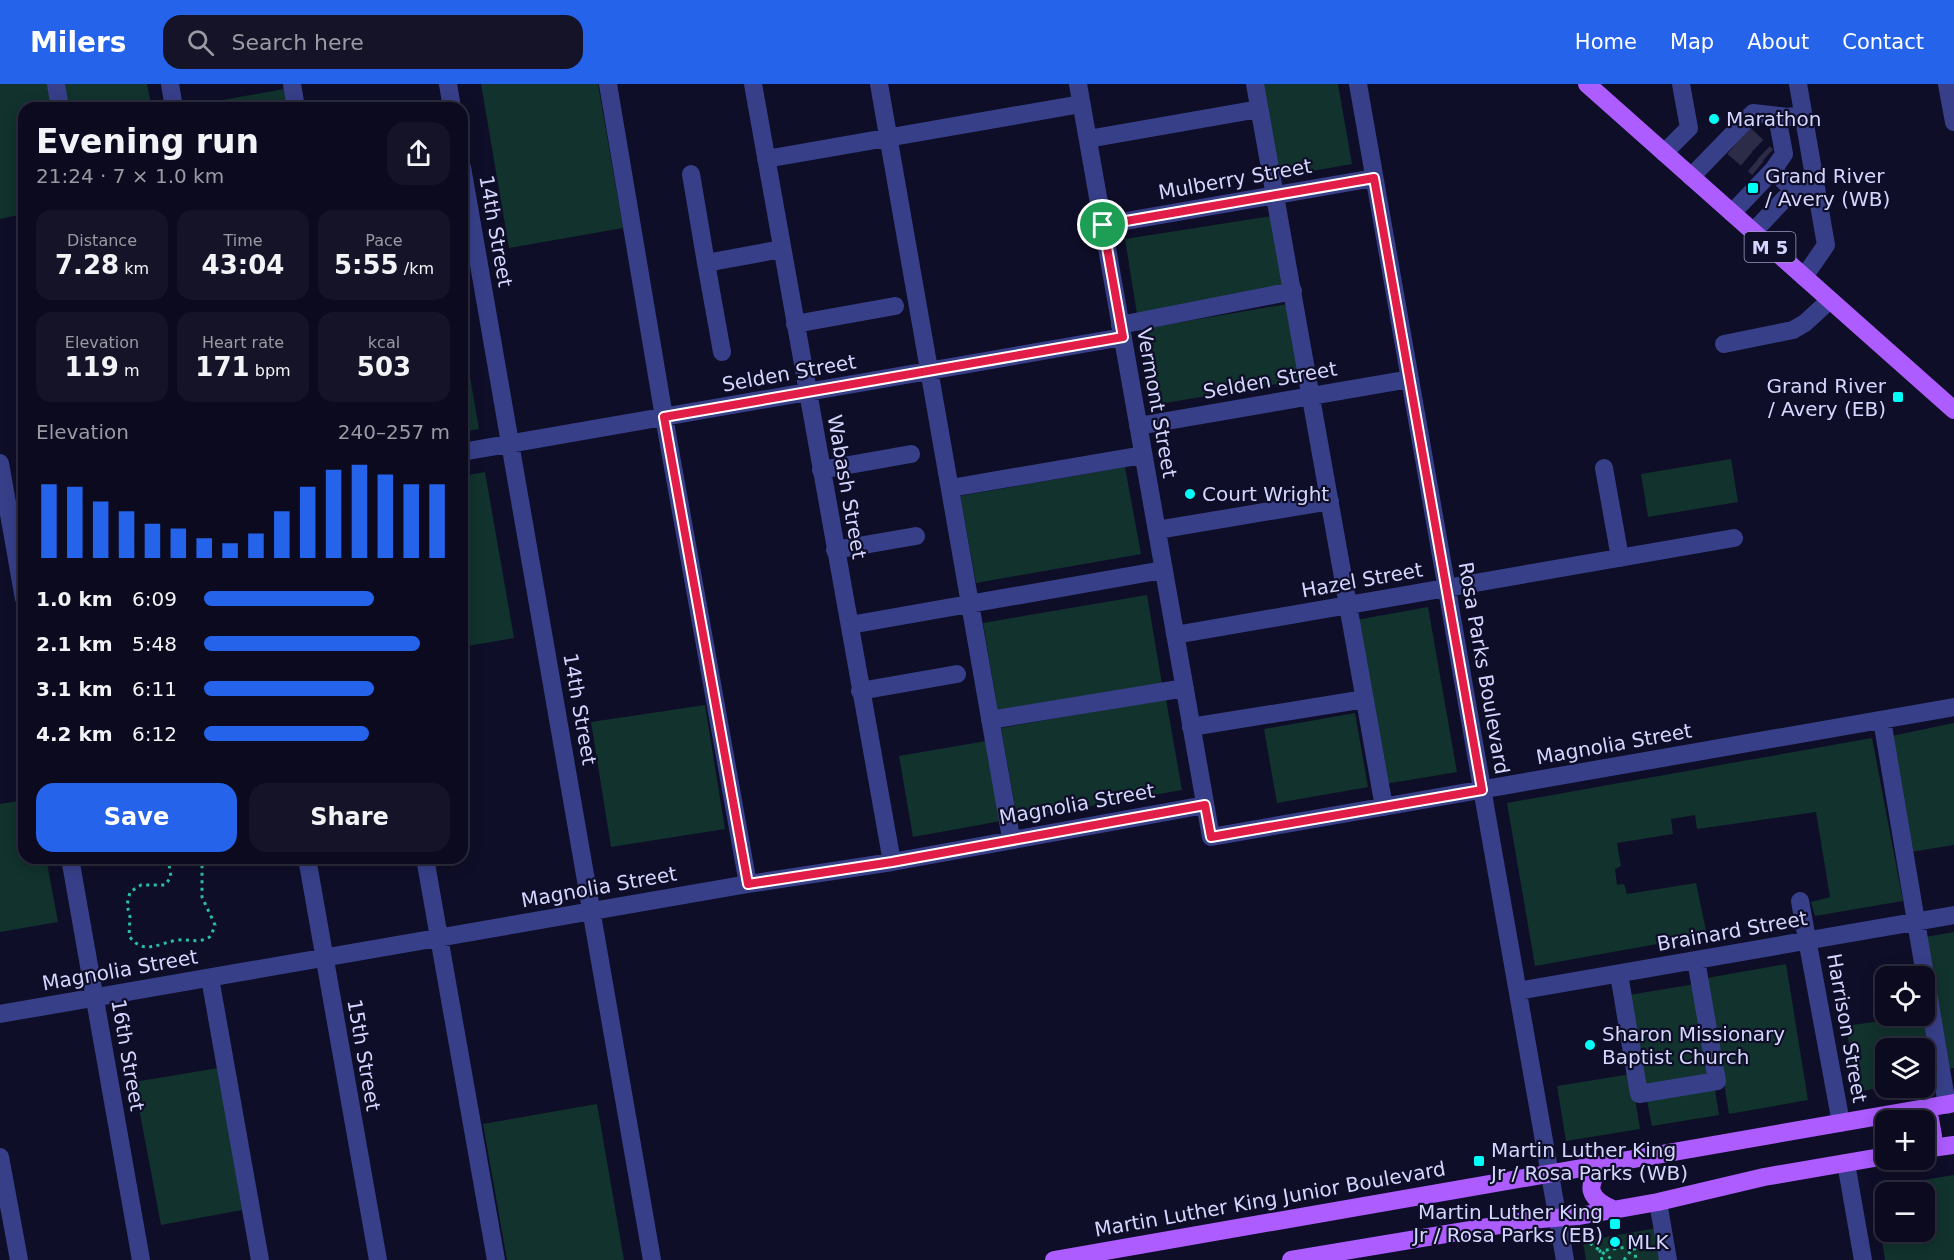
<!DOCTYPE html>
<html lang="en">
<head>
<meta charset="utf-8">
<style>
  :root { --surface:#0b0a1e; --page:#141327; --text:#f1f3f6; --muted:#9a9aa4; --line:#2b2b3c; --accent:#2563eb }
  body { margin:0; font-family:"DejaVu Sans",sans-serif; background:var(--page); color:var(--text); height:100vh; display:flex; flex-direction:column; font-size:22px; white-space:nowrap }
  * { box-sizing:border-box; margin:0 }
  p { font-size:20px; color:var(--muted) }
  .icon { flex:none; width:33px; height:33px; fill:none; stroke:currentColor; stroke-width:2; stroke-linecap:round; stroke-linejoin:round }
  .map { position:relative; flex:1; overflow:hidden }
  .sheet { position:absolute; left:18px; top:18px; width:450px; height:762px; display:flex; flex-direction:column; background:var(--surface); border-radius:18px; box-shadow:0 3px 15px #0003,0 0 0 2px var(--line) }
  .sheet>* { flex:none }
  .buttons { position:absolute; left:1875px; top:882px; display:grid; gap:12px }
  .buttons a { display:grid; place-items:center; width:60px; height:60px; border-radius:12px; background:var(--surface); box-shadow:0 3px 15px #0003,0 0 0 2px var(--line); font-size:30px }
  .pin { position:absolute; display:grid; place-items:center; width:51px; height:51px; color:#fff; margin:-26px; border:3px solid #fff; border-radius:50%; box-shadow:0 2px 6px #0007 }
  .round { display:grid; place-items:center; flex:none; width:63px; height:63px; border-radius:18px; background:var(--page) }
  .headline { display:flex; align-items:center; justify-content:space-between; height:102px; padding:0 18px }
  h1 { font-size:33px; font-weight:700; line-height:45px }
  .stats { display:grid; grid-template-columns:repeat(3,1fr); gap:9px; height:102px; padding:6px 18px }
  .stats div { display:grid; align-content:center; border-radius:15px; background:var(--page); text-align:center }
  .stats b { font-size:26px; font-weight:700 }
  .stats small { font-size:16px; font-weight:400 }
  .stats p { font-size:16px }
  .chart { height:168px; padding:12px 18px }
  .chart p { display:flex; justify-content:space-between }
  .chart svg { width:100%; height:108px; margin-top:6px; stroke:var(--accent); stroke-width:6 }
  .primary-button { display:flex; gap:12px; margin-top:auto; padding:12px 18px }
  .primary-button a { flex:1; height:69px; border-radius:18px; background:var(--accent); color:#fff; font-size:24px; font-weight:700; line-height:69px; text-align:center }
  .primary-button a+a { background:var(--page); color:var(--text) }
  ul { padding:0 18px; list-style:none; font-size:20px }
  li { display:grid; grid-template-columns:96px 72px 1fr; align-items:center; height:45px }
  li i { height:15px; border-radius:8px; background:var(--accent) }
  header { display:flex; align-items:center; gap:36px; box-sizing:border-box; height:84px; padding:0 30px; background:var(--accent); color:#fff }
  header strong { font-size:28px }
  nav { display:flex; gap:33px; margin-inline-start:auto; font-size:21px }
  .search { width:420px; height:54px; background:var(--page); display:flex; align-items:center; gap:15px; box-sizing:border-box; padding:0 21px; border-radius:18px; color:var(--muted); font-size:22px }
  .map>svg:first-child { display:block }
  .green { fill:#11322d; fill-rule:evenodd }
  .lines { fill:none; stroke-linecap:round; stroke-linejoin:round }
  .minor-tunnel { stroke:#2d2c48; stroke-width:18; stroke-dasharray:18 9; stroke-linecap:butt }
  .path { stroke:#29bfa2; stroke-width:3; stroke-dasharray:3 4.5; stroke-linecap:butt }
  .minor { stroke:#373f89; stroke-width:18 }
  .major { stroke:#ac5cff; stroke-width:18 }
  .route-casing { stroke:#fff; stroke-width:12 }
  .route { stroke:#e11d48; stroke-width:8 }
  .poi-dot { fill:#01fff7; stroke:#0f0e28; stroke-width:2 }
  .labels { text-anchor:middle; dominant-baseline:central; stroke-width:4.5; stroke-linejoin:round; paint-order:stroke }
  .shield { fill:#0f0e28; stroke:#9a9abe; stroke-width:1.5 }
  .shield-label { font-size:18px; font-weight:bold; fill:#d5d6ff }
  .poi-label { font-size:20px; fill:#d5d6ff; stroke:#0f0e28; text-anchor:start }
  .street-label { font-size:20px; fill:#d5d6ff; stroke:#0f0e28 }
</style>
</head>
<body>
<header>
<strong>Milers</strong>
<div class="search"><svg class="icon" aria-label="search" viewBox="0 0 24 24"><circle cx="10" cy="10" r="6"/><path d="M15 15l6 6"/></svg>Search here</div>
<nav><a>Home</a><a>Map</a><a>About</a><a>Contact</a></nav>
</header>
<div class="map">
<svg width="1954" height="1176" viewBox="0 0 1954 1176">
  <rect width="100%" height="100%" fill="#0f0e28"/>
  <path class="green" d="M 0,0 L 48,0 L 53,24 L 24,24 L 24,130 L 0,135 Z
    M 62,0 L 147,0 L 152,24 L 67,24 Z
    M 481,0 L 598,0 L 623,144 L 509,164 Z
    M 1262,0 L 1338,0 L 1352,80 L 1278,93 Z
    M 284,5 L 288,24 L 202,24 L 201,20 Z
    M 1272,132 L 1284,205 L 1137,230 L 1125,155 Z
    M 1287,220 L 1300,296 L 1154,321 L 1141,245 Z
    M 462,247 L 479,345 L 462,348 Z
    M 1731,375 L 1738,418 L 1648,433 L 1641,390 Z
    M 1125,383 L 1141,470 L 976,499 L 960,412 Z
    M 485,388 L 514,554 L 462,563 L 462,392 Z
    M 1147,511 L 1162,600 L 998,628 L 983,539 Z
    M 1428,523 L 1457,688 L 1385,700 L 1356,536 Z
    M 1166,615 L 1182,706 L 1017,735 L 1001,644 Z
    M 705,621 L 725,745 L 611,763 L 591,638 Z
    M 1355,629 L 1368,703 L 1277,719 L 1264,645 Z
    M 1954,639 L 1954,761 L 1898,770 L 1877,655 Z
    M 1872,654 L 1903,817 L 1815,832 L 1811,818 L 1830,813 L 1816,728 L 1697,745 L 1695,731 L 1671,735 L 1673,750 L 1617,759 L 1621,782 L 1615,785 L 1617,801 L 1624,800 L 1627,810 L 1696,799 L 1707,851 L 1535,882 L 1507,719 Z
    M 986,657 L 1001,737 L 913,753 L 899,672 Z
    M 24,716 L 24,774 L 46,774 L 58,838 L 0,848 L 0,720 Z
    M 1954,848 L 1954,984 L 1949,985 L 1926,853 Z
    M 1786,880 L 1808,1016 L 1729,1030 L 1707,894 Z
    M 1695,900 L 1710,990 L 1644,1001 L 1629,911 Z
    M 1914,932 L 1924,932 L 1935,987 L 1925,995 L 1924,964 L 1886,964 L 1885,1003 L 1857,1008 L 1846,942 Z
    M 218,984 L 242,1126 L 161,1141 L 134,998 Z
    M 1631,990 L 1640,1045 L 1566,1057 L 1557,1002 Z
    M 1715,1006 L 1719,1031 L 1652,1042 L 1647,1017 Z
    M 597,1020 L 624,1176 L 507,1176 L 483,1040 Z
    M 1954,1091 L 1954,1176 L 1885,1176 L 1874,1104 ZM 1886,1108 L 1924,1108 L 1924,1148 L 1886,1148 Z
    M 1657,1144 L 1663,1176 L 1586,1176 L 1583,1157 Z"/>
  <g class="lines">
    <path class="minor-tunnel" d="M 1744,50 L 1767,72
      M 1733,63 L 1758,84"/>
    <path class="path" d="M 168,774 L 171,793 L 165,801 L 141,801 L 130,808 L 127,821 L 130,833 L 129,852 C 144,872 158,859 178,856 C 190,855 200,860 211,852 L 215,841 L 202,813 L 202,774
      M 1584,1155 L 1613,1176
      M 1602,1176 L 1600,1167 L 1634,1162 L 1636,1176
      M 1624,1176 L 1646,1146"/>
    <path class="minor" d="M 56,0 L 60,24
      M 170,0 L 174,24
      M 292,0 L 296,24
      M 448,0 L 452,24
      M 608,0 L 664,333 L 748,800
      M 753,0 L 892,778
      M 879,0 L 1011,754
      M 1078,0 L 1211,753 L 1954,623
      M 1255,0 L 1384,723
      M 1358,0 L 1565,1176
      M 1798,0 L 1826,161 L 1804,193
      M 1947,0 L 1954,38
      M 1777,32 L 1784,70 L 1773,86 L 1793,106 L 1801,108 L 1815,101
      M 1088,55 L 1259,25
      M 1664,69 L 1689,44 L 1681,0
      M 766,75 L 1081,20
      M 462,83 L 652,1176
      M 691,90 L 706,179 L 782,165
      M 1691,93 L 1753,29 L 1788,33 L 1803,31
      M 1732,129 L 1773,86
      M 1103,141 L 1374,94
      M 1753,148 L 1793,106
      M 706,179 L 722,268
      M 795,240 L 895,222
      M 1120,241 L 1293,207
      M 1724,260 L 1793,246 L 1805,239 L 1830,216
      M 1138,342 L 1410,295
      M 462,368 L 1123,253
      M 0,379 L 24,515
      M 1604,384 L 1620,474
      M 821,386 L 911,370
      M 951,404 L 1143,371
      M 1157,446 L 1330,417
      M 835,466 L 916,452
      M 850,541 L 1163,486
      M 1175,551 L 1734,454
      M 860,607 L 957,590
      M 990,636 L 1185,604
      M 1882,636 L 1947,1021
      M 1191,643 L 1365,615
      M 70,774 L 141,1176
      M 307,774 L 378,1176
      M 425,774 L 496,1176
      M 1800,817 L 1841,1039
      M 1619,890 L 1639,1010 L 1717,997 L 1696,876
      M 210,894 L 260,1176
      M 1518,907 L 1954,831
      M 0,930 L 748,800 L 892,778 L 1205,721
      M 0,1073 L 19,1176
      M 1846,1079 L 1863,1176
      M 1658,1118 L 1668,1176"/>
    <path class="major" d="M 1587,0 L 1954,326
      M 1914,1026 L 1930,1035 L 1933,1052 L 1924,1062
      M 1924,1065 L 1954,1061
      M 1604,1080 C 1584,1102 1588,1115 1615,1126
      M 1054,1176 L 1954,1019
      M 1291,1176 L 1529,1136 L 1579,1132 L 1658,1118 L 1764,1093 L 1886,1072"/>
  </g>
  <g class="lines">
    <defs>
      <path id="route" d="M 1374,94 L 1482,706 L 1211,753 L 1205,721 L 892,778 L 748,800 L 664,333 L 1123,253 L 1103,141 Z"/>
    </defs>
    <use href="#route" class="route-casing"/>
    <use href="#route" class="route"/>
  </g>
  <g class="poi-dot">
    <circle cx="1714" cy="35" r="6"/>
    <rect x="1747" y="98" width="12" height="12" rx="3"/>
    <rect x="1892" y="307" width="12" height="12" rx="3"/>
    <circle cx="1190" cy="410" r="6"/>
    <circle cx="1590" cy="961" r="6"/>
    <rect x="1473" y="1071" width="12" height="12" rx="3"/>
    <rect x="1609" y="1134" width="12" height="12" rx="3"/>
    <circle cx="1615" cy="1158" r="6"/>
  </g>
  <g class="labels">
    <rect class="shield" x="1744.5" y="148" width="51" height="30" rx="4.5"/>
    <g class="shield-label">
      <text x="1770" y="163">M 5</text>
    </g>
    <g class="poi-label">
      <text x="1726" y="35">Marathon</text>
      <text x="1765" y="92">Grand River<tspan x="1765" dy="23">/ Avery (WB)</tspan></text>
      <text x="1886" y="302" text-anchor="end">Grand River<tspan x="1886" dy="23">/ Avery (EB)</tspan></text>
      <text x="1202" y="410">Court Wright</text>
      <text x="1602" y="950">Sharon Missionary<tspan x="1602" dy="23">Baptist Church</tspan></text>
      <text x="1491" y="1066">Martin Luther King<tspan x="1491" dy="23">Jr / Rosa Parks (WB)</tspan></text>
      <text x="1603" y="1128" text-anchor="end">Martin Luther King<tspan x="1603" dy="23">Jr / Rosa Parks (EB)</tspan></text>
      <text x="1627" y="1158">MLK</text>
    </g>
    <g class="street-label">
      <text transform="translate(1235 95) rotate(-10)">Mulberry Street</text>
      <text transform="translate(496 147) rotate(80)">14th Street</text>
      <text transform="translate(789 289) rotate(-10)">Selden Street</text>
      <text transform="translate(1270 296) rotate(-10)">Selden Street</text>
      <text transform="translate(1157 319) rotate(80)">Vermont Street</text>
      <text transform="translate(847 403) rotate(80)">Wabash Street</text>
      <text transform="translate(1362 496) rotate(-10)">Hazel Street</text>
      <text transform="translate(1484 584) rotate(80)">Rosa Parks Boulevard</text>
      <text transform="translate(580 625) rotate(80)">14th Street</text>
      <text transform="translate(1614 660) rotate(-10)">Magnolia Street</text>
      <text transform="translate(1077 720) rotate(-10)">Magnolia Street</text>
      <text transform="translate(599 803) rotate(-10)">Magnolia Street</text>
      <text transform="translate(1732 847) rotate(-10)">Brainard Street</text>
      <text transform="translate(120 886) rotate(-10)">Magnolia Street</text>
      <text transform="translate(1847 944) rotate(80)">Harrison Street</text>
      <text transform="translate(128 971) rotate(80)">16th Street</text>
      <text transform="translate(364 971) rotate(80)">15th Street</text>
      <text transform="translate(1270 1115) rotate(-10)">Martin Luther King Junior Boulevard</text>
    </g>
  </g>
</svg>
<div class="buttons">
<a><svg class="icon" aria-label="locate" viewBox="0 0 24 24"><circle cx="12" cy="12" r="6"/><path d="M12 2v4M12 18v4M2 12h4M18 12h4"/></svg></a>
<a><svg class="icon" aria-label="layers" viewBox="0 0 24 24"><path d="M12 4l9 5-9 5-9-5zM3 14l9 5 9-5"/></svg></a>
<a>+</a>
<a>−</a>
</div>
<div class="pin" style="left:1103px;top:141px;background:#1e9e55"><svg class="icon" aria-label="arrive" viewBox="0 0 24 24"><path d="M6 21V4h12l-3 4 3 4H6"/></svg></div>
<section class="sheet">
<div class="headline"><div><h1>Evening run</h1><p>21:24 · 7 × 1.0 km</p></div><a class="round"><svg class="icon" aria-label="share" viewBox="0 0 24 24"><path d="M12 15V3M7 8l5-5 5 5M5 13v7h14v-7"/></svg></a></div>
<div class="stats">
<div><p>Distance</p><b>7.28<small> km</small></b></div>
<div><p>Time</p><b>43:04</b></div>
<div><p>Pace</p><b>5:55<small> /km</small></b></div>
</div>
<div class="stats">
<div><p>Elevation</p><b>119<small> m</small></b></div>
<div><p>Heart rate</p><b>171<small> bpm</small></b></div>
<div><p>kcal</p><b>503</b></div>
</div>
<div class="chart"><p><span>Elevation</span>240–257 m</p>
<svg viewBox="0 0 160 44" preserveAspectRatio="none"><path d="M5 44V14M15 44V15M25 44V21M35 44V25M45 44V30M55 44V32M65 44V36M75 44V38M85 44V34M95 44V25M105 44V15M115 44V8M125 44V6M135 44V10M145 44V14M155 44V14"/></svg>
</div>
<ul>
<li><b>1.0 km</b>6:09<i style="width:69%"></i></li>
<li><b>2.1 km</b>5:48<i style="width:88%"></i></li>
<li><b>3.1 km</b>6:11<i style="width:69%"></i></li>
<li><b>4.2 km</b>6:12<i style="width:67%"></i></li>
</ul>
<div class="primary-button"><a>Save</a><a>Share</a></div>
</section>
</div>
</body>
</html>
